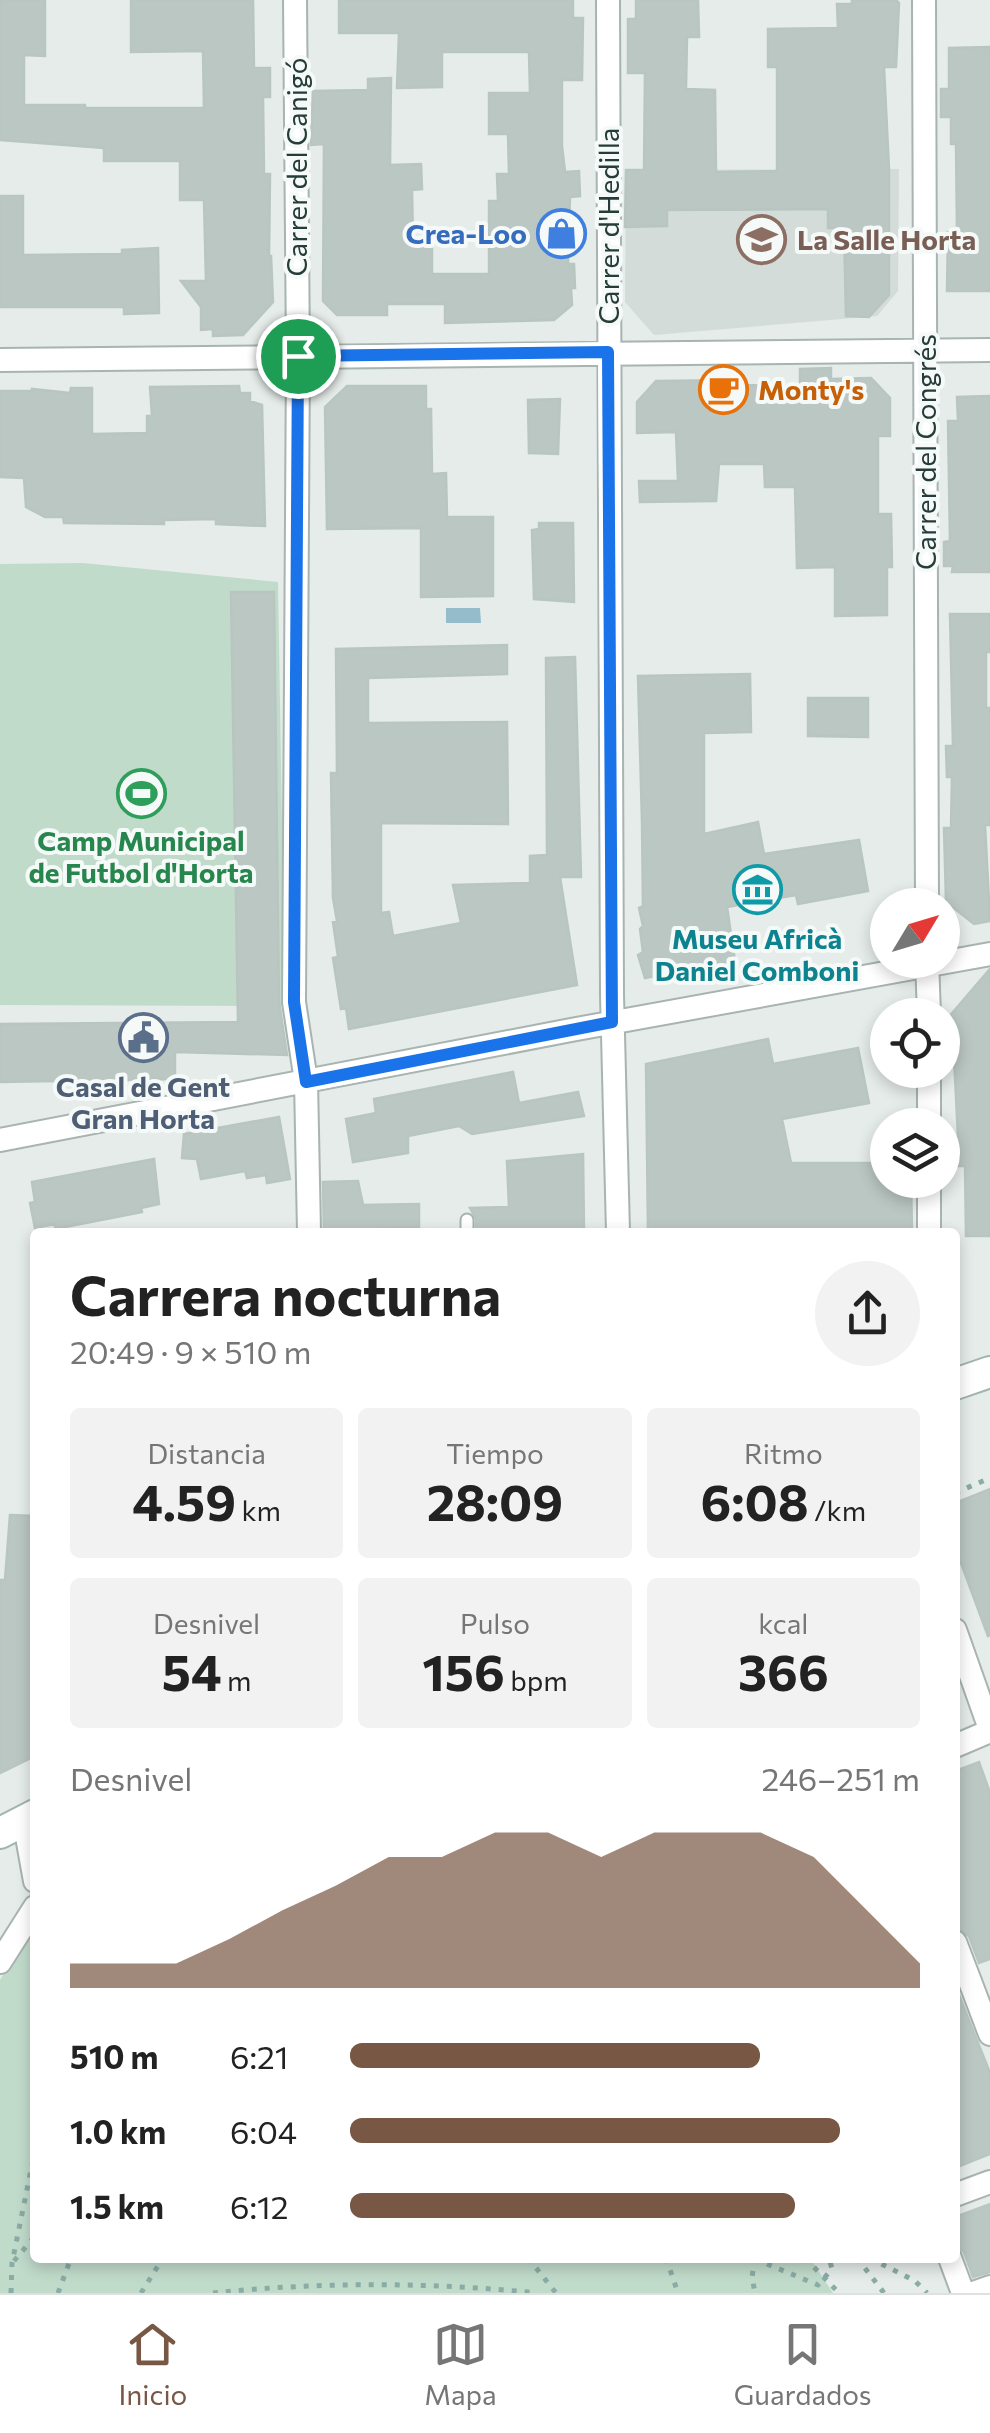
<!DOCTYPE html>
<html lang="es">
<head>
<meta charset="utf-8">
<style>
  :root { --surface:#fff; --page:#f2f2f2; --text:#222; --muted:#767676; --line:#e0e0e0; --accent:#785744 }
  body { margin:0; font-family:Commissioner,sans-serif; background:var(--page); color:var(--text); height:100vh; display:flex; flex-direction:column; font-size:38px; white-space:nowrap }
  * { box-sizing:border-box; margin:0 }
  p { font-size:32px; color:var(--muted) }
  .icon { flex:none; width:55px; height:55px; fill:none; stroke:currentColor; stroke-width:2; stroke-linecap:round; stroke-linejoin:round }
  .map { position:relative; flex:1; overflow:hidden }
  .details { position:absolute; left:30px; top:1228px; width:930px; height:1035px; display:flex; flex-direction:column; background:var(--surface); border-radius:10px; box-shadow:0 5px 15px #0003 }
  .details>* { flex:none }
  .needle { width:65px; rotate:52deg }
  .controls { position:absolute; left:870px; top:888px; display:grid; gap:20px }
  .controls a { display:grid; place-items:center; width:90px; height:90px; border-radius:50%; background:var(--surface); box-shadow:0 5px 15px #0003; font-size:50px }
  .pin { position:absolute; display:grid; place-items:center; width:85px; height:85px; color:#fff; margin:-42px; border:5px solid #fff; border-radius:50%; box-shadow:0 2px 10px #0007 }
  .round { display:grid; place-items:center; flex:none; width:105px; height:105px; border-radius:52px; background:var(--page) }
  .head { display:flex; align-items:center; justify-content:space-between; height:170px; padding:0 40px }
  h1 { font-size:55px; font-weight:700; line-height:75px }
  .figures { display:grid; grid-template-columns:repeat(3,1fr); gap:15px; height:170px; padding:10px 40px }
  .figures div { display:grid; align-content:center; border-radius:10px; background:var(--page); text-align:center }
  .figures b { font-size:50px; font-weight:700 }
  .figures small { font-size:28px; font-weight:400 }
  .figures p { font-size:28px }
  .chart { height:280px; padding:20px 40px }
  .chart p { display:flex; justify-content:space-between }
  .chart svg { width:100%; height:180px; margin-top:10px; fill:var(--accent); opacity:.7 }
  ul { padding:0 40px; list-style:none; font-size:32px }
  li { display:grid; grid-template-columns:160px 120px 1fr; align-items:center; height:75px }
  li i { height:25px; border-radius:12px; background:var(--accent) }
  .tabs { display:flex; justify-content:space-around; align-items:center; height:140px; border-top:2px solid var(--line); background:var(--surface); font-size:28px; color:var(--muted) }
  .tabs a { display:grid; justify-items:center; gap:5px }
  .tabs .on { color:var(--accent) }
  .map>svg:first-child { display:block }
  .built { fill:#d3dcd9 }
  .green { fill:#c1dbcb }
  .water { fill:#94bcca }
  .building { fill:#bbc7c3; stroke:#b8c5c1; stroke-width:2.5 }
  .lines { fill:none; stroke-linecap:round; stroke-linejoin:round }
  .lane-casing { stroke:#a8b4b1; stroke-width:15 }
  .street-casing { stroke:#a8b4b1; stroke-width:26 }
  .secondary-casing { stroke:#a2b4af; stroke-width:34 }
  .path { stroke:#89aca5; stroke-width:5; stroke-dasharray:5 8; stroke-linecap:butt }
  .lane { stroke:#fff; stroke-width:11 }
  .street { stroke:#fff; stroke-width:22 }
  .secondary { stroke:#fff; stroke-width:30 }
  .route-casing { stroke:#fff; stroke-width:20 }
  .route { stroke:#1a73e8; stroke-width:12 }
  .labels { text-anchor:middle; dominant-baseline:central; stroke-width:8; stroke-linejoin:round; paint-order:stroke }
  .street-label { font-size:28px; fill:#263c39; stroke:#f5f9f8 }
  .shop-label { font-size:28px; font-weight:bold; fill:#366cbe; stroke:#f5f9f8; text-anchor:end }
  .education-label { font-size:28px; font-weight:bold; fill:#785e54; stroke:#f5f9f8; text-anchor:start }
  .food-label { font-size:28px; font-weight:bold; fill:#c56008; stroke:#f5f9f8; text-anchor:start }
  .leisure-label { font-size:28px; font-weight:bold; fill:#27864d; stroke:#f5f9f8 }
  .culture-label { font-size:28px; font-weight:bold; fill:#0d838f; stroke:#f5f9f8 }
  .service-label { font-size:28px; font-weight:bold; fill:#4e5e75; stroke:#f5f9f8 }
</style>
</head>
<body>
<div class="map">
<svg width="990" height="2293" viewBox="0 0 990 2293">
  <rect width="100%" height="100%" fill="#e5ecea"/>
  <path class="built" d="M 899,169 L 898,291 L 877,316 L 654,335 L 625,302 L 626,170 Z"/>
  <path class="green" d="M 83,563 L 278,582 L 285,1006 L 0,1005 L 0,564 Z
    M 35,1924 L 35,2258 L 810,2258 L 833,2293 L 0,2293 L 0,1980 Z"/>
  <path class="water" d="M 446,608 L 480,608 L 481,623 L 446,623 Z"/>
  <path class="building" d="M 0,0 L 45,0 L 45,56 L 24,55 L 24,105 L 85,105 L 85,108 L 204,108 L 203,51 L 131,52 L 131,0 L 253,0 L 254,68 L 270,68 L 270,97 L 263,97 L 264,174 L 270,174 L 269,256 L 271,256 L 273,302 L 243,335 L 213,336 L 213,329 L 201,330 L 201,307 L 181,281 L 206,281 L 204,200 L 180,200 L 180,161 L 104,161 L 104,148 L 0,140 Z
    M 339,0 L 573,0 L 573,18 L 583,18 L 582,80 L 562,80 L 562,146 L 565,172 L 579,171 L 580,196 L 570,197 L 568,264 L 574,264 L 575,288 L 571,288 L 572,305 L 554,320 L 445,323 L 445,304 L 387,304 L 387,315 L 337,315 L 323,301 L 324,144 L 311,145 L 313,91 L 368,90 L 368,79 L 391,78 L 390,165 L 421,164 L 422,189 L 412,190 L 413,241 L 432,242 L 432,274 L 489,274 L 489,201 L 498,201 L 497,174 L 509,174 L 508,134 L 489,134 L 489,93 L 530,93 L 529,52 L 442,52 L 442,87 L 397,88 L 399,33 L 339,33 Z
    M 636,0 L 698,0 L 699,37 L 687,37 L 686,89 L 715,90 L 716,172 L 777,171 L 777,67 L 768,67 L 768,29 L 838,28 L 837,4 L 852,4 L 852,0 L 896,0 L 899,3 L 896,67 L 884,67 L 889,169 L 889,295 L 869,317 L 846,316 L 844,228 L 828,228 L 828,209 L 667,210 L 667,226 L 625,227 L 626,170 L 644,170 L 645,73 L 628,73 L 628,19 L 636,19 Z
    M 990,47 L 990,291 L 947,291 L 948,232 L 957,232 L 956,144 L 951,144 L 951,117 L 941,117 L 941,89 L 949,89 L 949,48 Z
    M 0,196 L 23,196 L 23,255 L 122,254 L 122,250 L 158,248 L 159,313 L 124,314 L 124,307 L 0,307 Z
    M 831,368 L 831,379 L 871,378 L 890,398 L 890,436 L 878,436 L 878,514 L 891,514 L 892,567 L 887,567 L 887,615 L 835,616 L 835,567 L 797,568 L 795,487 L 765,487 L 764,464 L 719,464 L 716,501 L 640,502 L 639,481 L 678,481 L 676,432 L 637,433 L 637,402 L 656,381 L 740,380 L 740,385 L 800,386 L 800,369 Z
    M 239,386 L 240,393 L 250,393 L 250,401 L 262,405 L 265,526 L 216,524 L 216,519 L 164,520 L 164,524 L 64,523 L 63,517 L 45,517 L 26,507 L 24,478 L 0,477 L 0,391 L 32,391 L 32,389 L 70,393 L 71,388 L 92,388 L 92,434 L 147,433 L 147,416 L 152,416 L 150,387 Z
    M 347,386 L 426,386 L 426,409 L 431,409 L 432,474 L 446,473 L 447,517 L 493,517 L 493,596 L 421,597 L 421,528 L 327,529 L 325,407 Z
    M 990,396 L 990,572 L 952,572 L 953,566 L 944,566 L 944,542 L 950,541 L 948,421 L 958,421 L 957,397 Z
    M 560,399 L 558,454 L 529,453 L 528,400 Z
    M 539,523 L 573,523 L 574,602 L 534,599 L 532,530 L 539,529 Z
    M 231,592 L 274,592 L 279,1002 L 287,1055 L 175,1052 L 175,1079 L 0,1082 L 0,1024 L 238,1022 Z
    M 950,614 L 990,614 L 990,652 L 986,652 L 986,708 L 990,708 L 990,825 L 985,825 L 990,921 L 974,924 L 946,902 L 944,828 L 951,828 L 952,777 L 947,777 L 946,746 L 953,746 Z
    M 507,645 L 507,674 L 368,678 L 368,723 L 507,722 L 508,824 L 381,823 L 381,913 L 389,912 L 393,936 L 461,923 L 453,885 L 530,883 L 530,856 L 547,855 L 546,658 L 575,657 L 581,877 L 560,877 L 577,985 L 349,1029 L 346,1008 L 341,1009 L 333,958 L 338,957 L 333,922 L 337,921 L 333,898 L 331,773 L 337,773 L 336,649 Z
    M 750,674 L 751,732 L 704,733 L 704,834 L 758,822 L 764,854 L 859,840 L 868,891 L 798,904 L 796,895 L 727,907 L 735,961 L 645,978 L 638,955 L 643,952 L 640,929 L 643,926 L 639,908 L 643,906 L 642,822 L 638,676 Z
    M 808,698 L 868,698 L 868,737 L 808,736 Z
    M 990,969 L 990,1236 L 966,1236 L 965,1166 L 951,1166 L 950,1138 L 958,1137 L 954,1058 L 949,1058 L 948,1018 Z
    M 768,1039 L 773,1064 L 858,1048 L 869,1103 L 782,1119 L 791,1163 L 888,1163 L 888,1180 L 911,1180 L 912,1232 L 648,1232 L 646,1064 Z
    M 513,1072 L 519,1103 L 578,1092 L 584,1116 L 472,1134 L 459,1126 L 408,1136 L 408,1153 L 353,1162 L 346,1119 L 376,1113 L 374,1099 Z
    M 279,1117 L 290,1179 L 267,1183 L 266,1175 L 247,1178 L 245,1171 L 201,1179 L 197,1159 L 182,1158 L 184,1134 Z
    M 583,1154 L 584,1232 L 476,1232 L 476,1219 L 470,1208 L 509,1207 L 507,1161 Z
    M 154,1159 L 159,1204 L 141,1208 L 142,1212 L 55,1229 L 55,1224 L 35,1228 L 30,1203 L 35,1202 L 32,1182 Z
    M 358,1181 L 363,1205 L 419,1204 L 419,1227 L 381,1228 L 381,1232 L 324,1232 L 323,1182 Z
    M 990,1489 L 990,1635 L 988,1636 L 955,1547 L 955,1503 Z
    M 10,1515 L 35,1516 L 35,1756 L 0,1773 L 0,1580 L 5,1580 Z
    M 979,1762 L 990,1793 L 990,1959 L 979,1963 L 969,1936 L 955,1927 L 955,1771 Z
    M 955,1985 L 990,2073 L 990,2154 L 955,2168 Z
    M 990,2204 L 990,2272 L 973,2277 L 964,2252 L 955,2243 L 955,2217 Z"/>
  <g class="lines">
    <defs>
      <path id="lane" d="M 467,1220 L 467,1232"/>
      <path id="street" d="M 295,0 L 298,356 L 294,1002 L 306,1081 L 309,1232
        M 608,0 L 612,995 L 618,1232
        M 924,0 L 927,905
        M 0,360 L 990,350
        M 927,960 L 929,1015
        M 929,1070 L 929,1125
        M 0,1140 L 571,1030 L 990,954
        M 929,1180 L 929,1232
        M 955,1630 L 990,1729
        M 955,1746 L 990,1731
        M 24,1820 L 35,1881
        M 955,1942 L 990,2034
        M 0,1962 L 35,1907
        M 955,2195 L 990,2182
        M 950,2258 L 963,2293
        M 973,2293 L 990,2287"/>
      <path id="secondary" d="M 955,1384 L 990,1372
        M 0,1833 L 35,1815"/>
    </defs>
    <use href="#lane" class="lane-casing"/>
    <use href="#street" class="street-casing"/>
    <use href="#secondary" class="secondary-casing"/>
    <path class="path" d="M 955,1493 L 990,1478
      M 528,2258 L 556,2293
      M 666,2258 L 678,2293
      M 755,2258 L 752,2277 L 755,2293
      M 805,2258 L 839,2293
      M 857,2258 L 884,2293
      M 870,2258 L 915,2281 L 927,2293
      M 755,2259 L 818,2285 L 832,2269 L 829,2258
      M 14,2261 L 35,2236
      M 11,2293 L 12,2263 L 35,2150
      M 58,2293 L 71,2258
      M 141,2293 L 163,2258
      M 213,2293 C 315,2282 434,2282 536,2293"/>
    <use href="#lane" class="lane"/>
    <use href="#street" class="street"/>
    <use href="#secondary" class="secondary"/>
  </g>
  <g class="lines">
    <defs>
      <path id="route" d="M 608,352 L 612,1022 L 306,1082 L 294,1002 L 298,356 Z"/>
    </defs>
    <use href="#route" class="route-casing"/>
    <use href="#route" class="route"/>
  </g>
  <defs>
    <symbol id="shop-ring" viewBox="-11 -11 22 22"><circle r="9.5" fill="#f5f9f8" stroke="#3f7fe0" stroke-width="1.5"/><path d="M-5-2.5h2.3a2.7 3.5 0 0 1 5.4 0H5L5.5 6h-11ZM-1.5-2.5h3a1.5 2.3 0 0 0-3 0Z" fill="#3f7fe0"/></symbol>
    <symbol id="school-ring" viewBox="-11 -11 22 22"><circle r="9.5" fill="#f5f9f8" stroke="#8d6e63" stroke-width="1.5"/><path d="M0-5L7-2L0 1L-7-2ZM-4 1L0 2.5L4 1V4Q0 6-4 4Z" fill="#8d6e63"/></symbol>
    <symbol id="cafe-ring" viewBox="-11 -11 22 22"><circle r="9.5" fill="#f5f9f8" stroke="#e8710a" stroke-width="1.5"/><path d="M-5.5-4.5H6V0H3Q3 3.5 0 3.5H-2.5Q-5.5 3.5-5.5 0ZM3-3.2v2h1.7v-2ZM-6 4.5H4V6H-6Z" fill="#e8710a"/></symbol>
    <symbol id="stadium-ring" viewBox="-11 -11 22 22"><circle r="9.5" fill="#f5f9f8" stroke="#2e9e5b" stroke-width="1.5"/><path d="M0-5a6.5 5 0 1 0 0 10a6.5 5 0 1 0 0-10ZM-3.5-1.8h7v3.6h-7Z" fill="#2e9e5b"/></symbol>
    <symbol id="museum-ring" viewBox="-11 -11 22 22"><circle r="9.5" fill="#f5f9f8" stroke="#0f9aa8" stroke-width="1.5"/><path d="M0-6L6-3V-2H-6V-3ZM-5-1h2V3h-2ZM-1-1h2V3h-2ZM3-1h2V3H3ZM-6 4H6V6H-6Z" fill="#0f9aa8"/></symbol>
    <symbol id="civic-ring" viewBox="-11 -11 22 22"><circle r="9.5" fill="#f5f9f8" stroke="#5c6f8a" stroke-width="1.5"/><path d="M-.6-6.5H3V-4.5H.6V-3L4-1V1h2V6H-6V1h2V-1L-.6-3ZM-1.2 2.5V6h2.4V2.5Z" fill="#5c6f8a"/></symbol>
  </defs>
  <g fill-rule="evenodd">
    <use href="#shop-ring" x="534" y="206" width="55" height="55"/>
    <use href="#school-ring" x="734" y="212" width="55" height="55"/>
    <use href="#cafe-ring" x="696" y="362" width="55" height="55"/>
    <use href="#stadium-ring" x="114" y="766" width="55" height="55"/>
    <use href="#museum-ring" x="730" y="862" width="55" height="55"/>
    <use href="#civic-ring" x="116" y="1010" width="55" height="55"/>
  </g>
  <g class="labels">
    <g class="street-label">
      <text transform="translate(296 167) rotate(-90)">Carrer del Canigó</text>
      <text transform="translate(608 226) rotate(-90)">Carrer d'Hedilla</text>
      <text transform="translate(925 452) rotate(-90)">Carrer del Congrés</text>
    </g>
    <g class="shop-label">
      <text x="527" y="233">Crea-Loo</text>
    </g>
    <g class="education-label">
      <text x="797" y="239">La Salle Horta</text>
    </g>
    <g class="food-label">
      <text x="758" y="389">Monty's</text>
    </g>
    <g class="leisure-label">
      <text x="141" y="840">Camp Municipal<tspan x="141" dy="32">de Futbol d'Horta</tspan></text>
    </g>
    <g class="culture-label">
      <text x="757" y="938">Museu Africà<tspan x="757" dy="32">Daniel Comboni</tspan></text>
    </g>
    <g class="service-label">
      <text x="143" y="1086">Casal de Gent<tspan x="143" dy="32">Gran Horta</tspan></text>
    </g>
  </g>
</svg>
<div class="controls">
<a><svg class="needle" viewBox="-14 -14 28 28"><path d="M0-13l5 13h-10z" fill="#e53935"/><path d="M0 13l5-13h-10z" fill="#767676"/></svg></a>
<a><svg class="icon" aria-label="locate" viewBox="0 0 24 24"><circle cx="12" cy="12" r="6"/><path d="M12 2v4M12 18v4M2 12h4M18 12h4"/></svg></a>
<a><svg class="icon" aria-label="layers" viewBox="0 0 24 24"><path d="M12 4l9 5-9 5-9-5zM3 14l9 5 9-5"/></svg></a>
</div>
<div class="pin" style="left:298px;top:356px;background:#1e9e55"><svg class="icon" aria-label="arrive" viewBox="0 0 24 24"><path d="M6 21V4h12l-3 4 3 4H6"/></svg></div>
<section class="details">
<div class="head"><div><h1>Carrera nocturna</h1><p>20:49 · 9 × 510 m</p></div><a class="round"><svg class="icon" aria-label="share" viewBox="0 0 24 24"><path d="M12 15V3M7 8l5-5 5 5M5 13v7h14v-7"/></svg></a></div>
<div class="figures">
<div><p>Distancia</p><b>4.59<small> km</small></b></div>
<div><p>Tiempo</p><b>28:09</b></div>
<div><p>Ritmo</p><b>6:08<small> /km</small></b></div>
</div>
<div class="figures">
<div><p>Desnivel</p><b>54<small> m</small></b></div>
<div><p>Pulso</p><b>156<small> bpm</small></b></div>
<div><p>kcal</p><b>366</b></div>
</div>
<div class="chart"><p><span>Desnivel</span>246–251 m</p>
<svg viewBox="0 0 160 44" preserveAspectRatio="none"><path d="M0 44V38L10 38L20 38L30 32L40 25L50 19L60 12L70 12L80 6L90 6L100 12L110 6L120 6L130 6L140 12L150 25L160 38V44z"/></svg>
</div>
<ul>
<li><b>510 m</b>6:21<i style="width:72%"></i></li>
<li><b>1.0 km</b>6:04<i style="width:86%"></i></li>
<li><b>1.5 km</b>6:12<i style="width:78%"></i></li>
</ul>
</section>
</div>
<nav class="tabs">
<a class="on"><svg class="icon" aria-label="home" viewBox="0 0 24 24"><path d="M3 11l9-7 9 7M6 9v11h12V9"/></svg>Inicio</a>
<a><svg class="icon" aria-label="map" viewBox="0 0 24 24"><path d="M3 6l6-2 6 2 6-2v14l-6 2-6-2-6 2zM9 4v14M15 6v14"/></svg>Mapa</a>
<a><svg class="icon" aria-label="saved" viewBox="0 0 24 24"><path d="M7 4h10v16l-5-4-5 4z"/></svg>Guardados</a>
</nav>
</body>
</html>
